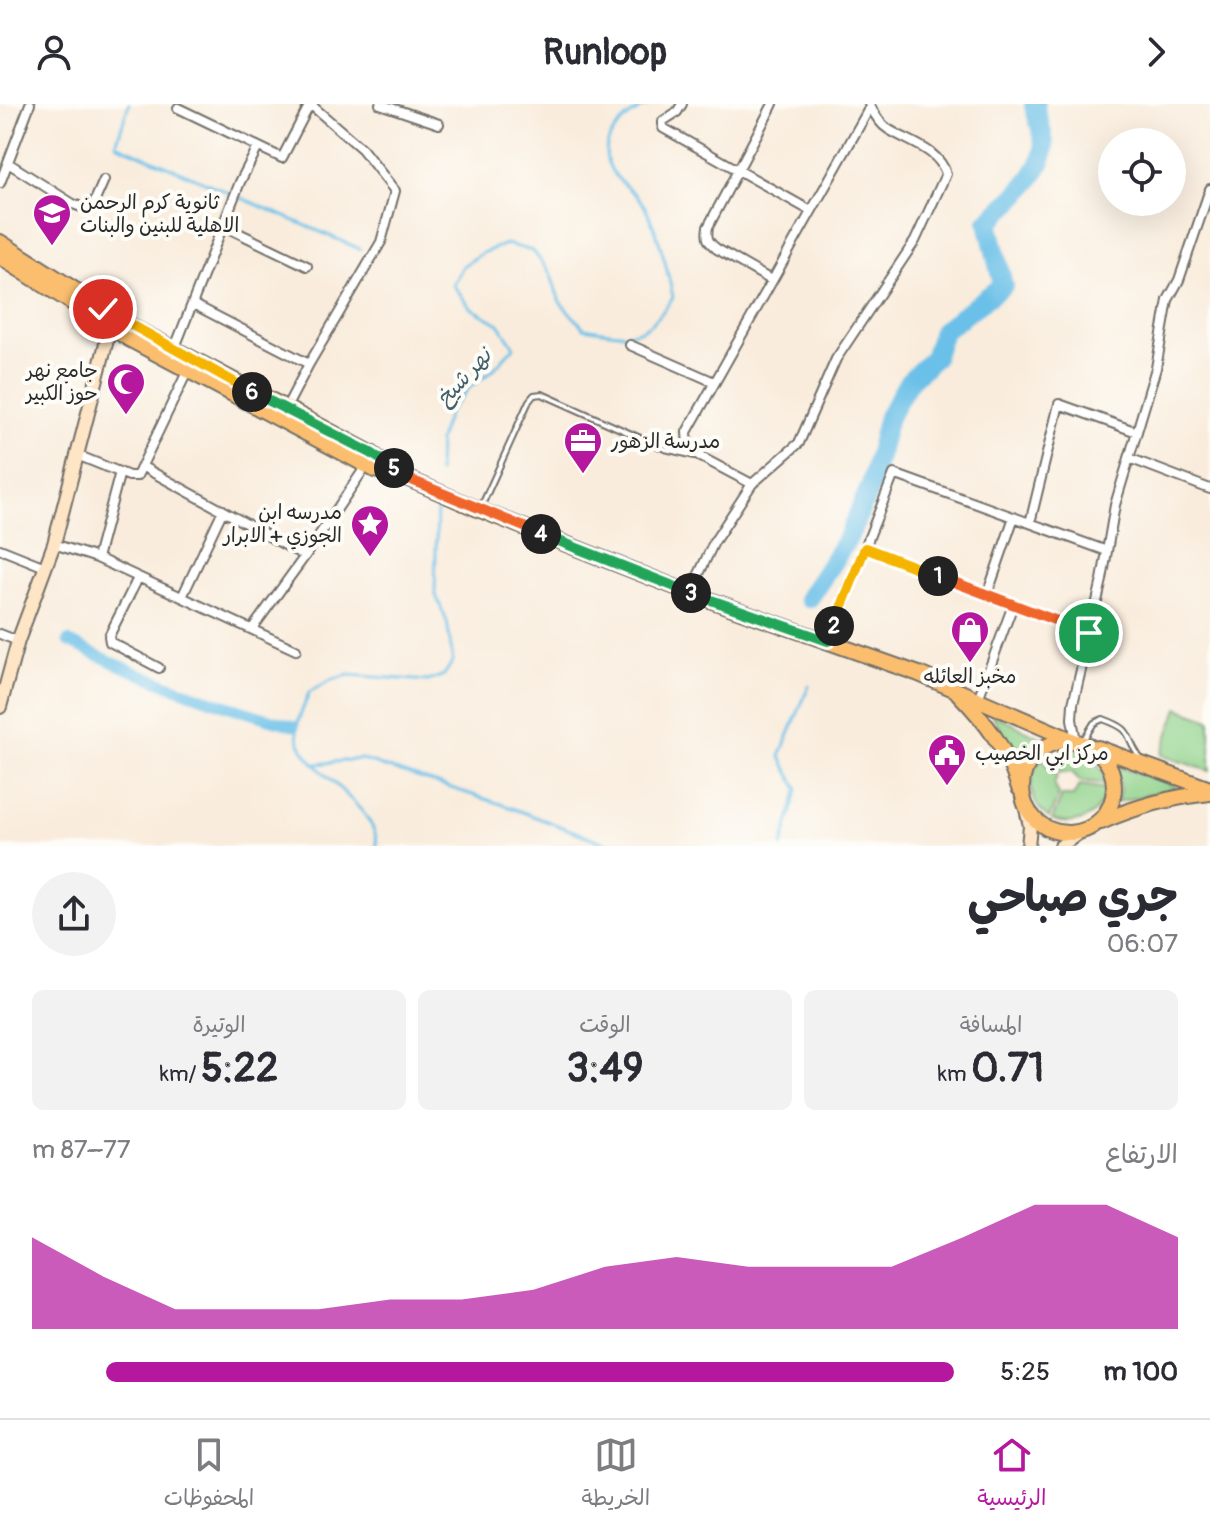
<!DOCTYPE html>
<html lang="ar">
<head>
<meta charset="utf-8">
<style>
  :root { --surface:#fff; --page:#f2f2f3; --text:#2b2b33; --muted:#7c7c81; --line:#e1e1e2; --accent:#b5179e }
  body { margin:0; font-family:Pangolin,"Playpen Sans Arabic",sans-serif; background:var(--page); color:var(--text); direction:rtl; height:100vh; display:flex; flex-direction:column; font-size:30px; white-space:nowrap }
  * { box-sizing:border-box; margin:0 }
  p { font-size:26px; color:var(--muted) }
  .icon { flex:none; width:44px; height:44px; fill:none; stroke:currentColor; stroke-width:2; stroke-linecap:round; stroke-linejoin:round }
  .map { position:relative; height:742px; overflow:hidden; direction:ltr }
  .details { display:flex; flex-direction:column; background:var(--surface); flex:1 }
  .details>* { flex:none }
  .fabs { position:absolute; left:1098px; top:24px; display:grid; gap:16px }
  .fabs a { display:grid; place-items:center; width:88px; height:88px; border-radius:50%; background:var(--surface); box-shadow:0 8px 32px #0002; font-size:40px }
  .pin { position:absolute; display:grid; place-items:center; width:68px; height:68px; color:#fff; margin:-34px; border:4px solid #fff; border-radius:50%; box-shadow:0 2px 8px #0007 }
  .km { position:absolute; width:40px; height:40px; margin:-20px; border-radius:50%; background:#222; color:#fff; font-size:22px; line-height:40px; text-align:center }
  .round { display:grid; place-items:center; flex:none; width:84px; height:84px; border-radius:42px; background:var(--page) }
  .headline { display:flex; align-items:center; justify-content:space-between; height:136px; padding:0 32px }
  h1 { font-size:44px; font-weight:700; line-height:60px }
  .metrics { display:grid; grid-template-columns:repeat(3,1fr); gap:12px; height:136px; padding:8px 32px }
  .metrics div { display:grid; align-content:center; border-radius:12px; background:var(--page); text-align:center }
  .metrics b { font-size:40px; font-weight:700 }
  .metrics small { font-size:22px; font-weight:400 }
  .metrics p { font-size:22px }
  .chart { height:224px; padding:16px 32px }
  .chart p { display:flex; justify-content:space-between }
  .chart svg { width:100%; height:144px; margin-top:8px; fill:var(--accent); opacity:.7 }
  ul { padding:0 32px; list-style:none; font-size:26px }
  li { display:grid; grid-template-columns:128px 96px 1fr; align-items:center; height:60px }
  li i { height:20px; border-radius:10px; background:var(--accent) }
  header { display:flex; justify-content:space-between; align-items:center; height:104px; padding:0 32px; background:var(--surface); font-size:36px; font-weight:700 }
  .tabs { display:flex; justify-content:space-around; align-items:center; height:112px; border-top:2px solid var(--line); background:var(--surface); font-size:22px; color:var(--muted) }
  .tabs a { display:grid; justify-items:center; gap:4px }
  .tabs .selected { color:var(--accent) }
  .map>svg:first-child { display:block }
  .green { fill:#90d28a; stroke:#5e7e5a; stroke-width:2 }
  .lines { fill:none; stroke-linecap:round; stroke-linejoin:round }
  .stream { stroke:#6bc0e8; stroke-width:3 }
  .canal { stroke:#6bc0e8; stroke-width:11 }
  .river { stroke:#6bc0e8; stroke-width:20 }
  .lane-casing { stroke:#736f69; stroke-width:8 }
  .street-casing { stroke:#736f69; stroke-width:12 }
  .secondary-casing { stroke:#736f69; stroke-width:16 }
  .primary-casing { stroke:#736f69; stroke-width:18 }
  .lane { stroke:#fff; stroke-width:4 }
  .street { stroke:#fff; stroke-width:8 }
  .secondary { stroke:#fde5c5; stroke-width:12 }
  .primary { stroke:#fbbe6e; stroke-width:14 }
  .split-1-casing { stroke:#fff; stroke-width:16 }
  .split-2-casing { stroke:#fff; stroke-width:16 }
  .split-3-casing { stroke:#fff; stroke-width:16 }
  .split-4-casing { stroke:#fff; stroke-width:16 }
  .split-5-casing { stroke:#fff; stroke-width:16 }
  .split-6-casing { stroke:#fff; stroke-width:16 }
  .split-7-casing { stroke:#fff; stroke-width:16 }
  .split-1 { stroke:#f0652b; stroke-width:10 }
  .split-2 { stroke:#f5b400; stroke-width:10 }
  .split-3 { stroke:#22a559; stroke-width:10 }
  .split-4 { stroke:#22a559; stroke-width:10 }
  .split-5 { stroke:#f0652b; stroke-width:10 }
  .split-6 { stroke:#22a559; stroke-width:10 }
  .split-7 { stroke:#f5b400; stroke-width:10 }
  .labels { text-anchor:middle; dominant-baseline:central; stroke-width:8; stroke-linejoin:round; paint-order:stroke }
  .poi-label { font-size:20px; fill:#2b2b2b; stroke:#fdfcf7; text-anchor:start }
  .water-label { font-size:22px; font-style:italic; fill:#415f6d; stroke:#fdfcf7 }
</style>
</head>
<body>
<header><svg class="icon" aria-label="forward" viewBox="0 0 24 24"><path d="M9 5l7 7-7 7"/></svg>Runloop<svg class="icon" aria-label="person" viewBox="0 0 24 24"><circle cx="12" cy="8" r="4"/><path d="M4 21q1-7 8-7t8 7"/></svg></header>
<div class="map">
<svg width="1210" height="742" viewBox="0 0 1210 742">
  <rect width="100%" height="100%" fill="#fdfcf7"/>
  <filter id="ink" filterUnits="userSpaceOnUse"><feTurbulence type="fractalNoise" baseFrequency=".0125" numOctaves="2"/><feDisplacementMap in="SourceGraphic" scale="16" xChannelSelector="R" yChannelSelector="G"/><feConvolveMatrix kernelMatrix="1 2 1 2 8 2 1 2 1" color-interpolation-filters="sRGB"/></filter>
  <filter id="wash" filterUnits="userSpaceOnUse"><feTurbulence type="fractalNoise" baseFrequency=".006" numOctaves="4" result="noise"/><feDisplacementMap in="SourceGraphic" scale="32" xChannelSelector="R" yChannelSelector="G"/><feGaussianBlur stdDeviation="1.8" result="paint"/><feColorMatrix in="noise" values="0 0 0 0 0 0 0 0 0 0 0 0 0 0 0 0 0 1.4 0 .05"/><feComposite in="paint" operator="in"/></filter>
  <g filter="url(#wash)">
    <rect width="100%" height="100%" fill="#f9ecdc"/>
    <path class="green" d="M 1178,604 L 1210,616 L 1210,667 L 1161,651 Z
      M 991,609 L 1043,635 L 1029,643 L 1019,657 Z
      M 1064,645 C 1087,645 1101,657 1106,680 L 1080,677 L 1072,668 L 1060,669 L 1045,652 Z
      M 1042,655 L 1057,672 L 1054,680 L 1059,691 L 1049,714 C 1028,698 1026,675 1042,655 Z
      M 1116,662 L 1173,681 L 1177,684 L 1117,698 L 1120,686 Z
      M 1080,681 L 1106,685 C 1100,712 1078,724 1052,716 L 1062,692 L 1073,692 Z"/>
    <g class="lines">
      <path class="stream" d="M 129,0 L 116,40 L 360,145
        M 438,369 L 439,336 L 449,307 L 469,284 L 492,267 L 514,243 L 499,220 L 471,204 L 453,181 L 463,162 L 482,149 L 506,140 L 533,147 L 550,169 L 560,198 L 584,224 C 632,232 644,237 673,193 C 666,160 660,134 645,103 C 638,90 624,83 615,71 C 590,40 624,11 651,0
        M 317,660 L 360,655 L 501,700 L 613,742
        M 377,742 C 378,698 294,663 297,624 C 298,613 306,599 309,588 L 331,576 L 349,571 L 428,577 L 444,571 L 453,557 L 447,518 L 435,489 L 437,401
        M 782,742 L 798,685 L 780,652 L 809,582"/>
      <path class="canal" d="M 68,537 C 139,573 217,601 294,622"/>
      <path class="river" d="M 809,494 L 848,434 L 871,381 L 888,313 L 909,277 L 934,254 L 943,227 L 1003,181 L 988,118 C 1007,101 1042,71 1044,44 C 1045,32 1037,14 1034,2 L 1036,0"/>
    </g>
  </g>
  <g filter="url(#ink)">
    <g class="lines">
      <defs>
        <path id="lane" d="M 482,401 L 529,297 L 534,291 L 542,290 L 665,345 L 695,352
          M 1082,638 L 1094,619 L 1103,615 C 1136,627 1123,630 1140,654"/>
        <path id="street" d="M 380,0 L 439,20
          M 682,0 L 677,8 L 663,17 L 663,24 L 811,107
          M 178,4 L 282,54 L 310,0
          M 8,59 L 73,100 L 87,105 L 93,101 L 104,76
          M 0,79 L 30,0
          M 224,122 L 307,162
          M 771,176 L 717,145 C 708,138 706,134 708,123 L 773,0
          M 193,200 L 309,260
          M 630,241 L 714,278
          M 174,246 L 240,78 L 258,43
          M 286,304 L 309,260 L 381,138 L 395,87 L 362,45 L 310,0
          M 77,351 L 129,372 L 137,372 L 187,268
          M 1129,354 L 1210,385
          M 143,363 L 305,452
          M 752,380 L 701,353 L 688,343 L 687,328 L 870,3
          M 1030,419 L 1059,300 L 1137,328
          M 54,440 L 97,454 L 296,546
          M 865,444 L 1089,529
          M 0,445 L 45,463
          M 97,454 L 120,368
          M 138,474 L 109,532 L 110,538 L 159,564
          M 690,489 L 714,438 L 752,380 L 799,339 L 836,255 L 915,137 L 946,70 C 939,45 908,38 888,25 C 880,20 873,8 869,0
          M 987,491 L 1014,413
          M 182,493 L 223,406
          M 252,525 L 305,452 L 366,362
          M 0,530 L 18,537
          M 828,537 L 894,370 L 1107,447
          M 978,595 L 1013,501
          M 1076,637 L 1072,615 L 1073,600 L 1102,476 L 1115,401 L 1156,264 L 1168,196 L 1179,176 L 1210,85"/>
        <path id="secondary" d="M 0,603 L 18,537 L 54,440 L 110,224
          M 1026,705 L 1030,722 L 1028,742
          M 1061,742 L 1081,727"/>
        <path id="primary" d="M 0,138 L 138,226 L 371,349 L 403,373
          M 0,153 L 129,235 L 375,366 L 404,373 L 480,406 L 690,489 L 919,570 L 1074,637
          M 958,589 C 986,618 1007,645 1019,684
          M1022 683a46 46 0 1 1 92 0a46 46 0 1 1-92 0Z
          M 1098,644 L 1210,685
          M 1101,718 C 1137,702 1171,693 1210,689"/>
      </defs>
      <use href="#lane" class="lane-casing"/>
      <use href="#street" class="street-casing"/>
      <use href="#secondary" class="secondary-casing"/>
      <use href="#primary" class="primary-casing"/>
      <use href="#lane" class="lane"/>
      <use href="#street" class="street"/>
      <use href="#secondary" class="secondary"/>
      <use href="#primary" class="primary"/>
    </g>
  </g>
  <g class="lines" filter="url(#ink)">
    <defs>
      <path id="split-1" d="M 938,472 L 1089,529"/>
      <path id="split-2" d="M 834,522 L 865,444 L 938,472"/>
      <path id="split-3" d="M 691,489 L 828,537 L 834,522"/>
      <path id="split-4" d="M 541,430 L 691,489"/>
      <path id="split-5" d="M 394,364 L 404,373 L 541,430"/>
      <path id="split-6" d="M 252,288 L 371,349 L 394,364"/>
      <path id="split-7" d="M 103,205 L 252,288"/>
    </defs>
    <use href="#split-1" class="split-1-casing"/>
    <use href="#split-2" class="split-2-casing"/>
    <use href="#split-3" class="split-3-casing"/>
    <use href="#split-4" class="split-4-casing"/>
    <use href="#split-5" class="split-5-casing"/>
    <use href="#split-6" class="split-6-casing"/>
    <use href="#split-7" class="split-7-casing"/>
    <use href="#split-1" class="split-1"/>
    <use href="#split-2" class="split-2"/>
    <use href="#split-3" class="split-3"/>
    <use href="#split-4" class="split-4"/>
    <use href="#split-5" class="split-5"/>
    <use href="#split-6" class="split-6"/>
    <use href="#split-7" class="split-7"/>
  </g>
  <defs>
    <symbol id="school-pin" viewBox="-11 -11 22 30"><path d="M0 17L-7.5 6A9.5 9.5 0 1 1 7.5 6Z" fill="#b5179e" stroke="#fdfcf7"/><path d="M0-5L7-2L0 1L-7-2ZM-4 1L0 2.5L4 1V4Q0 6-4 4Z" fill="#fff"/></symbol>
    <symbol id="mosque-pin" viewBox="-11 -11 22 30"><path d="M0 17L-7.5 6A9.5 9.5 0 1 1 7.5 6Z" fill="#b5179e" stroke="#fdfcf7"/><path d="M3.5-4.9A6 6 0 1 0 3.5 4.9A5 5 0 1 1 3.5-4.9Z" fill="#fff"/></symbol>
    <symbol id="office-pin" viewBox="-11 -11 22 30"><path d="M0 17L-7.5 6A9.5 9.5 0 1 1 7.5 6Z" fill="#b5179e" stroke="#fdfcf7"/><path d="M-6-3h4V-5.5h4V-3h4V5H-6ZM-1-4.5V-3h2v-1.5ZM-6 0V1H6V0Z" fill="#fff"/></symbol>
    <symbol id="sight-pin" viewBox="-11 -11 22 30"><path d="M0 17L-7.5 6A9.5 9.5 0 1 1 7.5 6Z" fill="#b5179e" stroke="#fdfcf7"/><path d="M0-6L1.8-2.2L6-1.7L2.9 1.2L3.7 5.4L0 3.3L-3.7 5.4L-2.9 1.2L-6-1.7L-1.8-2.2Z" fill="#fff"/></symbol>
    <symbol id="shop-pin" viewBox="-11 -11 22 30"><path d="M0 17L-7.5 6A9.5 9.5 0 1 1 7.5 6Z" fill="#b5179e" stroke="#fdfcf7"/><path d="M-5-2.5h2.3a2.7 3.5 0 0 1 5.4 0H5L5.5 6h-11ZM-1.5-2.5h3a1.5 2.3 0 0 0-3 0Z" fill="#fff"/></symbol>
    <symbol id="civic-pin" viewBox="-11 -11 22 30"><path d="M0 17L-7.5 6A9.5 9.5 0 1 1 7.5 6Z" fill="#b5179e" stroke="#fdfcf7"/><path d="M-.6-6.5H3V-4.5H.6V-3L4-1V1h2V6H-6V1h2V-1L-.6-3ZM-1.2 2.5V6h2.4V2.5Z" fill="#fff"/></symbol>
  </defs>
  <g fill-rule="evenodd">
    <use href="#school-pin" x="30" y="87" width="44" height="60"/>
    <use href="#mosque-pin" x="104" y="256" width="44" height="60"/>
    <use href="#office-pin" x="561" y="315" width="44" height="60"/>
    <use href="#sight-pin" x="348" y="398" width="44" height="60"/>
    <use href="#shop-pin" x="948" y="504" width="44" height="60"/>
    <use href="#civic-pin" x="925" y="627" width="44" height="60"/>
  </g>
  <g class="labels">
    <g class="poi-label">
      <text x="80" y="98">ثانوية كرم الرحمن<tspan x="80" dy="23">الاهلية للبنين والبنات</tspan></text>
      <text x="98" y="266" text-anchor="end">جامع نهر<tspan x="98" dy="23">حوز الكبير</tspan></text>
      <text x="611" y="337">مدرسة الزهور</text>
      <text x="342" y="408" text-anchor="end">مدرسه ابن<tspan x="342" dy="23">الجوزي + الابرار</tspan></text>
      <text x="970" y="572" text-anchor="middle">مخبز العائله</text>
      <text x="975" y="649">مركز ابي الخصيب</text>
    </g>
    <g class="water-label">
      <text transform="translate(464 273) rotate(-47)">نهر شيخ</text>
    </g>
  </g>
</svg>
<div class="fabs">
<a><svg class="icon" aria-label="locate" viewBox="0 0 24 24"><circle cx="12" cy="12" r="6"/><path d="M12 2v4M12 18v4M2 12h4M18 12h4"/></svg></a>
</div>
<div class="pin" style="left:1089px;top:529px;background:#1e9e55"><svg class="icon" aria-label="arrive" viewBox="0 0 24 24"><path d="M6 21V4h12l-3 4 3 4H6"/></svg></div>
<div class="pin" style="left:103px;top:205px;background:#d93025"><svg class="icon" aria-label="check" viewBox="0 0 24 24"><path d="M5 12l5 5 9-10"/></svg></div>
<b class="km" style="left:938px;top:472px">1</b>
<b class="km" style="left:834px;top:522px">2</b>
<b class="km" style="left:691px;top:489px">3</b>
<b class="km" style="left:541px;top:430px">4</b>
<b class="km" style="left:394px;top:364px">5</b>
<b class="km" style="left:252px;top:288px">6</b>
</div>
<section class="details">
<div class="headline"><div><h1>جري صباحي</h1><p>06:07</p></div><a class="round"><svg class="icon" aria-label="share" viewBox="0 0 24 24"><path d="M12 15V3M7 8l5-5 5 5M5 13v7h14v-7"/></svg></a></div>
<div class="metrics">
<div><p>المسافة</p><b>0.71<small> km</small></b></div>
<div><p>الوقت</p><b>3:49</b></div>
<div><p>الوتيرة</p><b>5:22<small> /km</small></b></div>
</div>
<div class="chart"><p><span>الارتفاع</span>77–87 m</p>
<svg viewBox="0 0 160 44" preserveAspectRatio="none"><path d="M0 44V16L10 28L20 38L30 38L40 38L50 35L60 35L70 32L80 25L90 22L100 25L110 25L120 25L130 16L140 6L150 6L160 16V44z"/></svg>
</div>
<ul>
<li><b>100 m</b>5:25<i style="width:92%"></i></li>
</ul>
</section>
<nav class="tabs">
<a class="selected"><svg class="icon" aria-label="home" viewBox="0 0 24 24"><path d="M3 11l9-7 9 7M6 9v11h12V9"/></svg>الرئيسية</a>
<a><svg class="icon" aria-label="map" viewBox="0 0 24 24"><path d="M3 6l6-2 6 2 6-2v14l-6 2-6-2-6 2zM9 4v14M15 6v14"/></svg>الخريطة</a>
<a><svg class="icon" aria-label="saved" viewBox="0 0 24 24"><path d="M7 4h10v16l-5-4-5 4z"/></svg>المحفوظات</a>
</nav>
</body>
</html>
